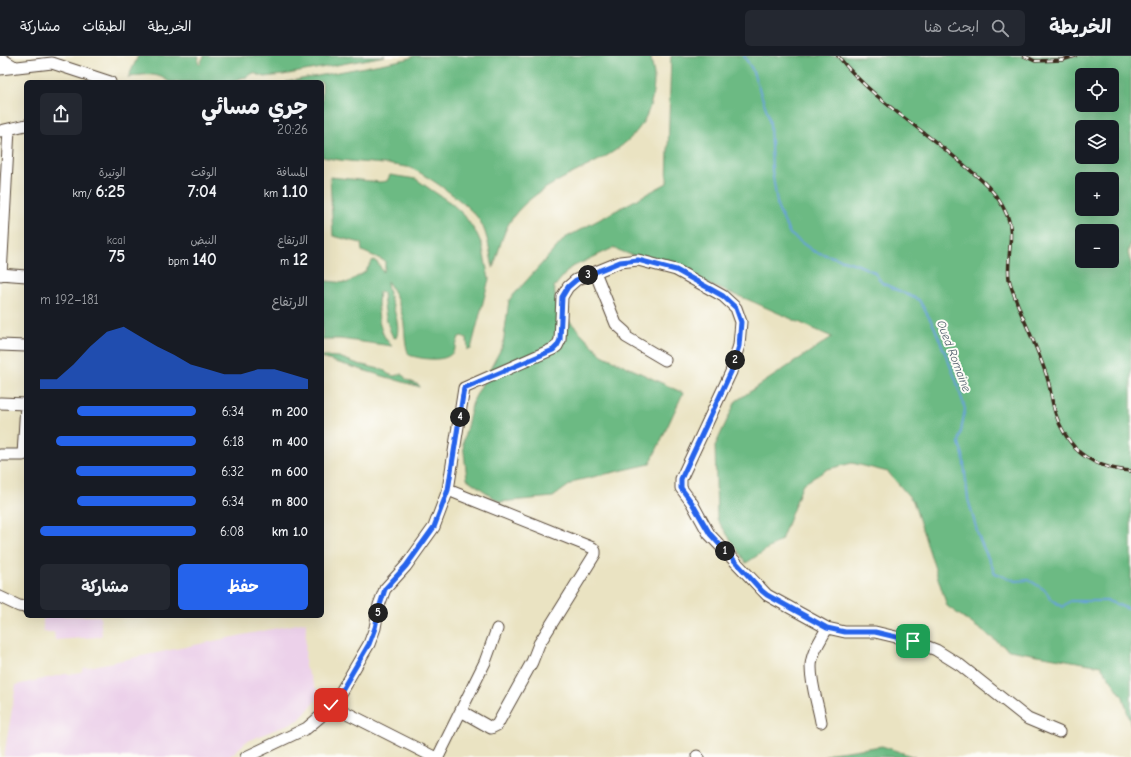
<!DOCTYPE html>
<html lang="ar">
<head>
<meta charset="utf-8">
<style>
  :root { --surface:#171b24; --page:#242831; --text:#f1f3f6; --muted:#9ea1a6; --line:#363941; --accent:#2563eb }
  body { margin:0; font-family:"Comic Neue","Playpen Sans Arabic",sans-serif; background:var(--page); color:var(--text); direction:rtl; height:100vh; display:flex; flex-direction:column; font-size:15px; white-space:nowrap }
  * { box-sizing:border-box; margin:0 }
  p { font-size:13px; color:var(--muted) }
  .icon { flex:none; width:22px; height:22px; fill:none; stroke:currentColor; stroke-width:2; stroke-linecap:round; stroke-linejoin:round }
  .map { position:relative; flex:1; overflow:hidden; direction:ltr }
  .details { position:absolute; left:24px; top:24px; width:300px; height:538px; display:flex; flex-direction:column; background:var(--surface); border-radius:6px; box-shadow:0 4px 16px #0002; direction:rtl }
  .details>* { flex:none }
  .buttons { position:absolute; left:1075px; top:12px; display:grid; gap:8px }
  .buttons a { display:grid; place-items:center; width:44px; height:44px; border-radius:6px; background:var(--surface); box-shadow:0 4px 16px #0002; font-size:20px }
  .pin { position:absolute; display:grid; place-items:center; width:34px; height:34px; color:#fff; margin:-17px; border-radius:8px; box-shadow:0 2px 6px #0006 }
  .km { position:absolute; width:20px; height:20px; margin:-10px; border-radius:50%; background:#222; color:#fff; font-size:11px; line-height:20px; text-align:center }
  .round { display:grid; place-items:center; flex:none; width:42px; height:42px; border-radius:6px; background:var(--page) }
  .overview { display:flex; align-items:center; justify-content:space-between; height:68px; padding:0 16px }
  h1 { font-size:22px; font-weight:700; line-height:30px }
  .stats { display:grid; grid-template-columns:repeat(3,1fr); gap:6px; height:68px; padding:4px 16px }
  .stats div { display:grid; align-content:center }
  .stats b { font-size:17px; font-weight:700 }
  .stats small { font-size:11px; font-weight:400 }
  .stats p { font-size:11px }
  .chart { height:112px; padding:8px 16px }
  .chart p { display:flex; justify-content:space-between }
  .chart svg { width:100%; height:72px; margin-top:4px; fill:var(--accent); opacity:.7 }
  .cta { display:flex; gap:8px; margin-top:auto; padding:8px 16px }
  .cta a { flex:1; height:46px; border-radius:6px; background:var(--accent); color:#fff; font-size:16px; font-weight:700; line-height:46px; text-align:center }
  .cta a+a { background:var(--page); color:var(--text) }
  ul { padding:0 16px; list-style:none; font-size:13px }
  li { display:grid; grid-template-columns:64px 48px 1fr; align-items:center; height:30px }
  li i { height:10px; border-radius:5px; background:var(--accent) }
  header { display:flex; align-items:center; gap:24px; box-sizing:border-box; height:56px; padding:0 20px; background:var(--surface); border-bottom:1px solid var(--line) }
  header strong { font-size:19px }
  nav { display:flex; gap:22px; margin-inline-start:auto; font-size:14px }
  .search { width:280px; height:36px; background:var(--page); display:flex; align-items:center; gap:10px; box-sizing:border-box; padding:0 14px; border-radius:6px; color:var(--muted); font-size:15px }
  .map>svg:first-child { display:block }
  .built { fill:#ecd1ea }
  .forest { fill:#6cba83; stroke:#547250; fill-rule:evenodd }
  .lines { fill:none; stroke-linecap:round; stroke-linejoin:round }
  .stream { stroke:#68a2d7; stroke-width:2 }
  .minor-casing { stroke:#554637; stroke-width:13 }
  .minor { stroke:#fff; stroke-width:11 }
  .rail-casing { stroke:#3b2a1e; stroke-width:3.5 }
  .rail { stroke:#fdfcf7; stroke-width:2; stroke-dasharray:6; stroke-linecap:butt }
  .route-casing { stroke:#fff; stroke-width:8 }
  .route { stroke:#2563eb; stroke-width:5 }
  .labels { text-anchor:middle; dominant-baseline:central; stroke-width:4; stroke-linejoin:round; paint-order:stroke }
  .water-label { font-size:12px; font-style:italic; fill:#4d5a68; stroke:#fdfcf7 }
</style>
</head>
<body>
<header>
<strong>الخريطة</strong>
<div class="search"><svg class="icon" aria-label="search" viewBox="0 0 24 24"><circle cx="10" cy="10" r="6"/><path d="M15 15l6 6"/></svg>ابحث هنا</div>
<nav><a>الخريطة</a><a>الطبقات</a><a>مشاركة</a></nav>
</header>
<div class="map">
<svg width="1131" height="701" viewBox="0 0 1131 701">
  <rect width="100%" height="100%" fill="#fdfcf7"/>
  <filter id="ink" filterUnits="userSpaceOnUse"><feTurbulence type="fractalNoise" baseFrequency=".025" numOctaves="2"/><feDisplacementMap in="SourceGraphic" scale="8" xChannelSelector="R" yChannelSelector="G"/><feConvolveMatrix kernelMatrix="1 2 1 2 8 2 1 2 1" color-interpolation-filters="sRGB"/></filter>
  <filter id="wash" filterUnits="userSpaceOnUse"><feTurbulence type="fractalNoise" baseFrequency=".012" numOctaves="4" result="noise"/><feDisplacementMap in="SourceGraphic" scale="16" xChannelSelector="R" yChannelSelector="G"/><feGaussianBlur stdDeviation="0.9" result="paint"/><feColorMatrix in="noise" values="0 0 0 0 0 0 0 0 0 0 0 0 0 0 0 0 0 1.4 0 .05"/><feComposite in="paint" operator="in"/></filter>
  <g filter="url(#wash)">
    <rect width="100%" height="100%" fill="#eae3c2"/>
    <path class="built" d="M 45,560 L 100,560 L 102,579 L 97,581 L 55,584 L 54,576 L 43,576 L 43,563 L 45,563 Z
      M 306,566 L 305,611 L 320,640 L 299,664 L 247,685 L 229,701 L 4,701 L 16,629 L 65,618 L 71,618 L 81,616 L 84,612 Z"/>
    <path class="forest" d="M 138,0 L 199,0 L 198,6 L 200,8 L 204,0 L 385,0 L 283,19 L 265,21 L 253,17 L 247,21 L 241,22 L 232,26 L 169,26 C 158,16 141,18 128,22 Z
      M 414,0 L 651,0 C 651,6 653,12 654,18 C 656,110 563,103 517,156 C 503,171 500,193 493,212 C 490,197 488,179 480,165 C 472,151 423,115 407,111 C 379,106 350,107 322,101 L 322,26 L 286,26 L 407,3 Z
      M 671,0 L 1131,0 L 1131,184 L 1128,197 L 1131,208 L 1131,669 L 1123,641 L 1101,610 L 1009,594 L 947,550 L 913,445 L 888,416 L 852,407 L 828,413 L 803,428 L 781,484 L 746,507 L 717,463 L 715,390 L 736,345 L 832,281 L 749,244 L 613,192 L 570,212 L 554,231 L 557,252 L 602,299 L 683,337 L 650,408 L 575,425 L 553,441 L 500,446 L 467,423 L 463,387 L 473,345 L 503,289 L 509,244 L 565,182 L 667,127 ZM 1082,19 L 1112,19 L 1112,49 L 1082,49 ZM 1082,71 L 1112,71 L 1112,101 L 1082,101 ZM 1082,123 L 1112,123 L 1112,153 L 1082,153 ZM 1082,175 L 1112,175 L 1112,205 L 1082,205 Z
      M 390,119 L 416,123 L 430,133 L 451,147 L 464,159 L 477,178 L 482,189 L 489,223 L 471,293 L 468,294 L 467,283 L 462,280 L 459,281 C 457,286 456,292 453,296 C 446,307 420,303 409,299 C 405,290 405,279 404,268 C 402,255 395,236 387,225 C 387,241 403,267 396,282 L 393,281 C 386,268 384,252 383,237 L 381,235 L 379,236 C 377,254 377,276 392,290 L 340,283 L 322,283 L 322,227 L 326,225 L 347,227 L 365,216 L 373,204 L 378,207 L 383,216 L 385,212 L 385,205 L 362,195 L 361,187 L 333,180 L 330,121 L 380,126 L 387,125 Z
      M 322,300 L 339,301 L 358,308 L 384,314 L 388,318 L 394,320 L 402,318 L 407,324 L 419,329 L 420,331 L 322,302 Z
      M 882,690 L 915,701 L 824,701 L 832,697 Z"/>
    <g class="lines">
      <path class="stream" d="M 744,0 L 752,13 L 768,58 L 770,68 L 772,114 L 778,153 L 790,178 L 813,195 L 856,208 L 874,216 L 882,227 L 919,244 L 934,270 L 956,324 L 965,353 L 959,387 L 963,399 L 968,443 L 979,482 L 995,517 L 1016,525 L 1029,524 L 1045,534 L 1051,543 L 1062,551 L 1070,545 L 1108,545 L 1131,554"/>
    </g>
  </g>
  <g filter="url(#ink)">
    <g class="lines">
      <defs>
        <path id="minor" d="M 0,2 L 15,11
          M 0,13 L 52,7 L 110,26
          M 0,75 L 26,69
          M 595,216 L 616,268 L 625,276 L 626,281 L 665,304
          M 0,218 L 26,220
          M 1,219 L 9,73
          M 0,289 L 26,290
          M 0,347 L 26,348 L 23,399 L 0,399
          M 448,434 L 593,492 L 595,495 L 595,498 L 539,588 L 532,606 L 497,669 L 491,672 L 461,655
          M 0,541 L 19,550 L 26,551
          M 331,649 L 434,701
          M 821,666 C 818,648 811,630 811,611 C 811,597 821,584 827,572
          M 697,700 L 698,701
          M 246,701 L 307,672 L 321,660 L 339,639 L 369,588 L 375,572 L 379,549 L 385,533 L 406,510 L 434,471 L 448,434 L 464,332 L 553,293 L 557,290 L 560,284 L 562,241 L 568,231 L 576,224 L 620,206 L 638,204 L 676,214 L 723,240 L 736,252 L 741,266 L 739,289 L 731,316 L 681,423 L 681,432 L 692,447 L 709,478 L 767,539 L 827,572 L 845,576 L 875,576 L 913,585 L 936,594 L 960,609 L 1028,663 L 1059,676
          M 438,701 L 485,606 L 497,573"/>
      </defs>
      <use href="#minor" class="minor-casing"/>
      <use href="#minor" class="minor"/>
      <defs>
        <path id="rail" d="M 838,0 C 871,42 918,70 958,104 C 977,120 996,134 1006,157 C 1016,177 1006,201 1009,223 C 1012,235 1017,246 1021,257 C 1030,277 1039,297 1046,318 C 1051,331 1051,346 1056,359 C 1060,371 1068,384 1076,393 C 1090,407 1112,414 1131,415
          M 1024,0 L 1035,5 L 1062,4 L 1075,0"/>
      </defs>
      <use href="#rail" class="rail-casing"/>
      <use href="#rail" class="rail"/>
    </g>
  </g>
  <g class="lines" filter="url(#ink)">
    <defs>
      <path id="route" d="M 331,649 L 339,639 L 369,588 L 375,572 L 380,549 L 385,533 L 406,510 L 434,471 L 448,434 L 464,332 L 553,294 L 557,290 L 560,284 L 562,241 L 568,231 L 576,224 L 620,206 L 638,204 L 676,214 L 723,240 L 736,252 L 741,266 L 739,290 L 731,316 L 681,423 L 681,432 L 692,447 L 710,478 L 744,515 L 762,535 L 767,539 L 827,572 L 845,576 L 875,576 L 913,585"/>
    </defs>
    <use href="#route" class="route-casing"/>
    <use href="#route" class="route"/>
  </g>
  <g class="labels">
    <g class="water-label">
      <text transform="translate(954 300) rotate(69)">Oued Romaine</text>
    </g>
  </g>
</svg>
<div class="buttons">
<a><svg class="icon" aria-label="locate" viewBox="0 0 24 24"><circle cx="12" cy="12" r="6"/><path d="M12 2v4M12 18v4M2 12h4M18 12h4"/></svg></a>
<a><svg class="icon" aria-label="layers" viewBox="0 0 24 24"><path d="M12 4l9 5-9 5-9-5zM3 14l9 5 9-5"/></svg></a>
<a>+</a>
<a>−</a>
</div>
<div class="pin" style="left:913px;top:585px;background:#1e9e55"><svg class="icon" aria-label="arrive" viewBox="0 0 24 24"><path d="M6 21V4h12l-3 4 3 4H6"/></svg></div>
<div class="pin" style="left:331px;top:649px;background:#d93025"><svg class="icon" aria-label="check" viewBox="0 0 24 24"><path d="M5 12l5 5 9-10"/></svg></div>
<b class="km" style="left:725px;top:495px">1</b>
<b class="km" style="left:735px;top:304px">2</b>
<b class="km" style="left:588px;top:219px">3</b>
<b class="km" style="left:460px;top:361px">4</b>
<b class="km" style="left:378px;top:557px">5</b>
<section class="details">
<div class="overview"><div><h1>جري مسائي</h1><p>20:26</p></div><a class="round"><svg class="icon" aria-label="share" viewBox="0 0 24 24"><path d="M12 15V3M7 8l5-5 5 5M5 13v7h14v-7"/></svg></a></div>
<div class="stats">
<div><p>المسافة</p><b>1.10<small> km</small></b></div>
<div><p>الوقت</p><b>7:04</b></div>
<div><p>الوتيرة</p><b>6:25<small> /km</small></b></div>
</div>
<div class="stats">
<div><p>الارتفاع</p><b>12<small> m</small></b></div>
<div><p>النبض</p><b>140<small> bpm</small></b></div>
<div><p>kcal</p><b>75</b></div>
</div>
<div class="chart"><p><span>الارتفاع</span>181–192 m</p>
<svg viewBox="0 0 160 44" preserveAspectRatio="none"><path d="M0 44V38L10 38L20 29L30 18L40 9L50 6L60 12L70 18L80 23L90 29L100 32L110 35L120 35L130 32L140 32L150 35L160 38V44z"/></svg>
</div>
<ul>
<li><b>200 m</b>6:34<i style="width:76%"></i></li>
<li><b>400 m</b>6:18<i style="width:90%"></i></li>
<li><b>600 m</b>6:32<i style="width:77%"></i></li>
<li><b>800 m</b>6:34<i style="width:76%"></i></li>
<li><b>1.0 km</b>6:08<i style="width:100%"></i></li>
</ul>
<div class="cta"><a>حفظ</a><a>مشاركة</a></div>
</section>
</div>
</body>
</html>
